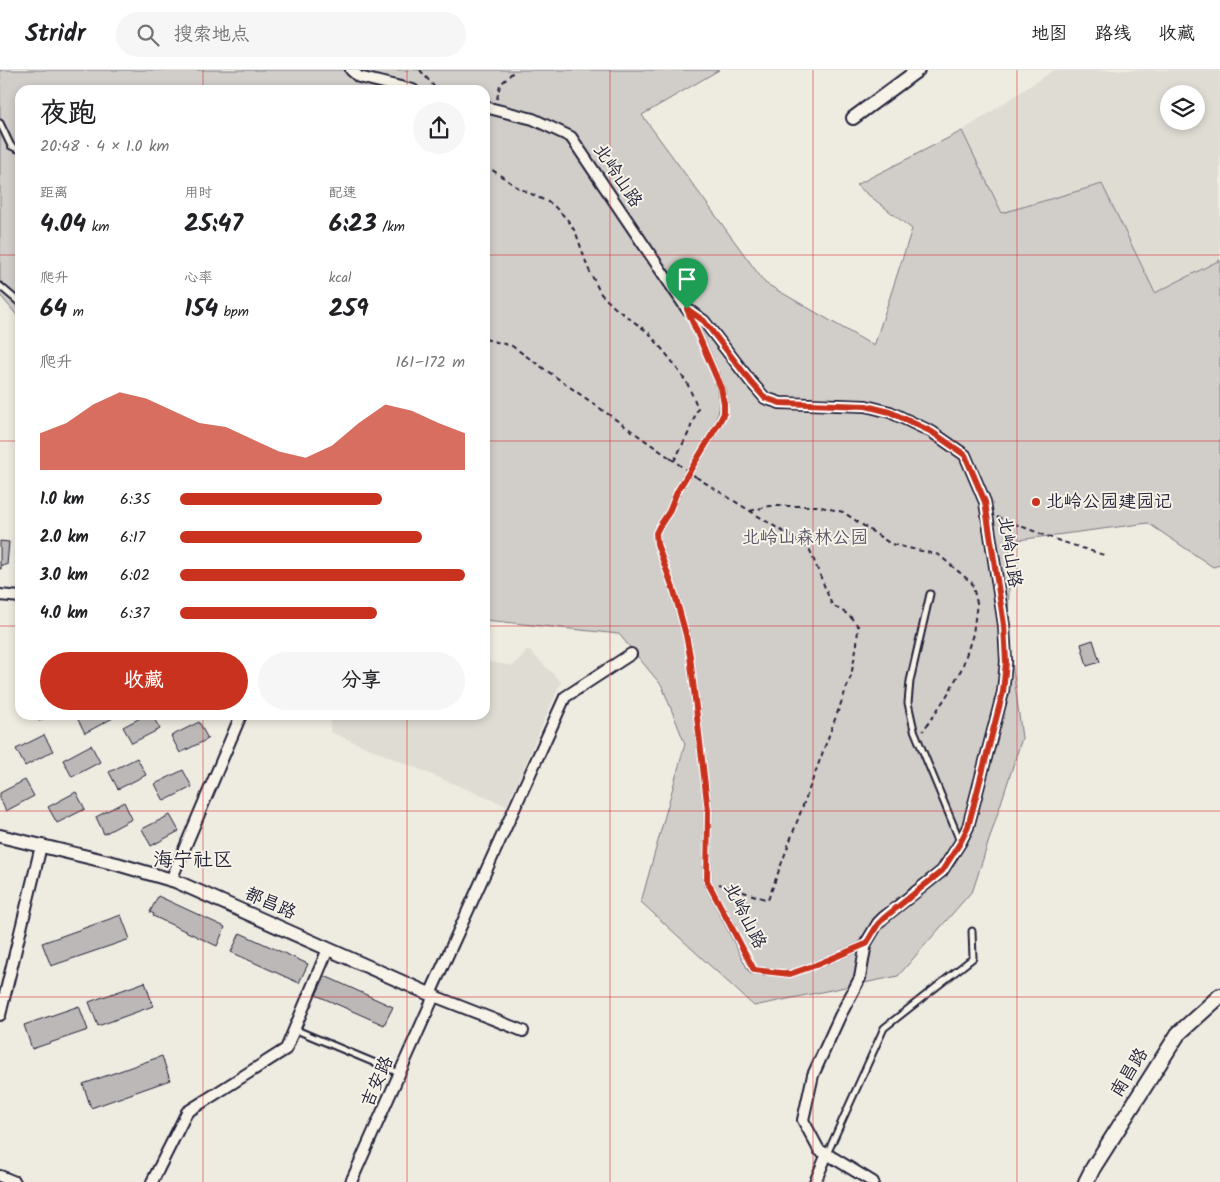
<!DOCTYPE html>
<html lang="zh">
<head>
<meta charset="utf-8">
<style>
  :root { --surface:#fff; --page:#f6f6f6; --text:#202124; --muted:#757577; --line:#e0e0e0; --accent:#c8321e }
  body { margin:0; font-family:Kalam,"LXGW WenKai TC",sans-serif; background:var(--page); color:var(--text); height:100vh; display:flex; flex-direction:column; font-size:19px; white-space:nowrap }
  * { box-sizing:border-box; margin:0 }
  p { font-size:16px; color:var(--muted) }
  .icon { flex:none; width:28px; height:28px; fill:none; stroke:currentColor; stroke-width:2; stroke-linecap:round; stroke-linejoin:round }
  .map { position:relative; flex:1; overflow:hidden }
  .drawer { position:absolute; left:15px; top:15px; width:475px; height:635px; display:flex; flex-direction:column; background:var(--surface); border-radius:15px; box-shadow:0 2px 8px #0003 }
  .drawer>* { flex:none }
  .buttons { position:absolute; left:1160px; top:15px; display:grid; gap:10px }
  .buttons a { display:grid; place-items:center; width:45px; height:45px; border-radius:50%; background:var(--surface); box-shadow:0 2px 8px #0003; font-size:25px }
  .pin { position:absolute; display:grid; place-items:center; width:42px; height:42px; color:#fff; margin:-51px -21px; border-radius:50% 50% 50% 0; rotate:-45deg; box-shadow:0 0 5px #0007 }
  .pin .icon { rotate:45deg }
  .round { display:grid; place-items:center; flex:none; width:52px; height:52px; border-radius:26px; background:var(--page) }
  .head { display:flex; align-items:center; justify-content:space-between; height:85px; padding:0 25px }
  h1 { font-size:28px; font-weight:600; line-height:38px }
  .figures { display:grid; grid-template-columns:repeat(3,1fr); gap:8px; height:85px; padding:5px 25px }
  .figures div { display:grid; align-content:center }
  .figures b { font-size:25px; font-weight:600 }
  .figures small { font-size:14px; font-weight:400 }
  .figures p { font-size:14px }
  .chart { height:140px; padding:10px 25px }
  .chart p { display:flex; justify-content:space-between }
  .chart svg { width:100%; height:90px; margin-top:5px; fill:var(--accent); opacity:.7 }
  .action { display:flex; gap:10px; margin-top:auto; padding:10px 25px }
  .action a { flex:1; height:58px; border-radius:30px; background:var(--accent); color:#fff; font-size:20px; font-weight:600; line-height:58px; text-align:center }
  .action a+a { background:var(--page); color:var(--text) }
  ul { padding:0 25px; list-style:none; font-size:16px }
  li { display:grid; grid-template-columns:80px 60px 1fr; align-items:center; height:38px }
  li i { height:12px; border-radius:6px; background:var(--accent) }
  header { display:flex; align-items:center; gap:30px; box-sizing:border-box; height:70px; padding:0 25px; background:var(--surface); border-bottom:1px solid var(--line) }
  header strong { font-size:24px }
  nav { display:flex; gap:28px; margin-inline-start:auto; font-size:18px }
  .search { width:350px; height:45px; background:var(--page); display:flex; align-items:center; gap:12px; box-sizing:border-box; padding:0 18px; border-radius:28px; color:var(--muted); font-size:19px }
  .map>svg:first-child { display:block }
  .built { fill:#dfdcd4; fill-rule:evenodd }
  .green { fill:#d1cdc9; stroke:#7a7882 }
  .building { fill:#bbb8b7; stroke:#22223b }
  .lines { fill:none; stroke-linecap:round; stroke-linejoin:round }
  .service-casing { stroke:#22223b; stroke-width:9 }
  .minor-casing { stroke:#22223b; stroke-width:14 }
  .tertiary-casing { stroke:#22223b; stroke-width:16 }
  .secondary-casing { stroke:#22223b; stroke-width:18 }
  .path { stroke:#22223b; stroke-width:2; stroke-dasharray:5 4; stroke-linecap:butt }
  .service { stroke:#f7f3e8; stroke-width:5 }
  .minor { stroke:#f7f3e8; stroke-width:10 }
  .tertiary { stroke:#f7f3e8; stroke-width:12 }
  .secondary { stroke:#f7f3e8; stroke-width:14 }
  .path-bridge { stroke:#22223b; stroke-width:2; stroke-dasharray:5 4; stroke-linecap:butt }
  .route-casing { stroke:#fff; stroke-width:10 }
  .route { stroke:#c8321e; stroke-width:6 }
  .grid { fill:none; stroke:#d62828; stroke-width:1; stroke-opacity:0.55 }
  .poi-dot { fill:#c8321e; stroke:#f7f3e8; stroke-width:2 }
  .labels { text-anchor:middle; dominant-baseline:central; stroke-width:4; stroke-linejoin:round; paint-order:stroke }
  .street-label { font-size:18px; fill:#22223b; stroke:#f7f3e8 }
  .poi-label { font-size:18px; fill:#22223b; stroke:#f7f3e8; text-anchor:start }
  .park-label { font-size:18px; fill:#575566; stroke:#f7f3e8 }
  .quarter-label { font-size:20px; fill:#22223b; stroke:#f7f3e8 }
</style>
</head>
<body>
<header>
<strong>Stridr</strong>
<div class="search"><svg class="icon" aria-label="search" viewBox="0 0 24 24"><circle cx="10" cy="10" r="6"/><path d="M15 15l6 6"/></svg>搜索地点</div>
<nav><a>地图</a><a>路线</a><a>收藏</a></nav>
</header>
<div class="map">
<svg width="1220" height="1112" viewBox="0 0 1220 1112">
  <rect width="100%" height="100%" fill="#eeebe1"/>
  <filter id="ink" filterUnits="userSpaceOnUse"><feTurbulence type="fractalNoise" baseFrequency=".02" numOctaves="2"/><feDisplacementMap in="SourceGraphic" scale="10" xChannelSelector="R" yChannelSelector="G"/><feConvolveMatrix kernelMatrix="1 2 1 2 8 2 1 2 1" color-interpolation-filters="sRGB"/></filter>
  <g filter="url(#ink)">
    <path class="built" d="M 1054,0 L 1220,0 L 1220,190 L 1155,223 L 1102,114 L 1002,143 L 962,61 ZM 1169,24 L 1196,24 L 1196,51 L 1169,51 Z
      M 528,579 L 561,612 L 507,736 L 330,662 L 331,645 L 485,645 L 485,591 L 513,596 Z"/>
    <path class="green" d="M 0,0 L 719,0 L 642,45 L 765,213 L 874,276 L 912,159 L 856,115 L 962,61 L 1002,143 L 1102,114 L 1155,223 L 1220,190 L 1220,495 L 1213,497 L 1148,453 L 1010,471 L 1008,560 L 1022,668 L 973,820 L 898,906 L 754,936 L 641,832 L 685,674 L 662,616 L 619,564 L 485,550 L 485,20 L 20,20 L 20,249 L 0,225 Z"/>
    <path class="building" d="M 0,471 L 9,472 L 7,495 L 1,495 L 1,499 L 0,499 Z
      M 1093,570 L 1100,592 L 1087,596 L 1081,574 Z
      M 36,645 L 51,645 L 39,651 Z
      M 78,645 L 111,645 L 113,648 L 85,663 L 76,646 Z
      M 146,645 L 152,645 L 160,659 L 132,673 L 123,657 Z
      M 199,652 L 208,669 L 180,683 L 171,666 Z
      M 44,665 L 53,681 L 25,696 L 16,679 Z
      M 91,675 L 100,692 L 72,707 L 63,690 Z
      M 137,688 L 146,705 L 118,719 L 109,702 Z
      M 183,700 L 192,717 L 164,731 L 155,714 Z
      M 25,710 L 34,726 L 6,741 L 0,729 L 0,723 Z
      M 76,722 L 85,739 L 57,753 L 48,737 Z
      M 124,732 L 132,749 L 104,764 L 96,747 Z
      M 170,745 L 179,761 L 151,776 L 142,759 Z
      M 158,826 L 225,857 L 217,876 L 153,846 L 154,844 L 150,842 Z
      M 121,845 L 130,869 L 51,896 L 42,873 Z
      M 240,863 L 308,894 L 299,913 L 231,882 Z
      M 325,906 L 393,937 L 384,955 L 316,925 Z
      M 145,912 L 153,936 L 98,956 L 89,932 Z
      M 79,936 L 88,960 L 32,979 L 24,955 Z
      M 162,986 L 170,1010 L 91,1038 L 83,1014 Z"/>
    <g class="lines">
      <defs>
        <path id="service" d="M 0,53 L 11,76 L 20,80
          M 0,216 L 20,233
          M 689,242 L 721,318 L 724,333 L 723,343 L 719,353 L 677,422 L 669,442 L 659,457 L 656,463 L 657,474 L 674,521 L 686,565 L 690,586 L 708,741 L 707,811 L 753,900 L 790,904 L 816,895 L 866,874
          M 930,524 L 910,611 L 908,633 L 914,660 L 960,771
          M 294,959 L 399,1003
          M 827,1084 L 884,958 L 973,888 L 972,861"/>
        <path id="minor" d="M 351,0 L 359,7 L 413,20
          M 485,37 L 533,49 L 571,67 L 687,239 L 704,251 L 751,312 L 765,328 L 780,333 L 866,336 L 890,342 L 932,362 L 965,385 L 985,432 L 1004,555 L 1006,591 L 1003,622 L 968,757 L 960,773 L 942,801 L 883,848 L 878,853 L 866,873 L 860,908 L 840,946 L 813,1005 L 803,1050 L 819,1080 L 827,1084 L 815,1112
          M 0,525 L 20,527
          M 171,810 L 241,645
          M 430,924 L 565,627 L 631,584
          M 0,945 L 41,776
          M 827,1084 L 873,1112
          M 0,1106 L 15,1112
          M 152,1112 L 187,1042 L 286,979 L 328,879
          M 351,1112 L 434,926 L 523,961"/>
        <path id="tertiary" d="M 853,48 L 918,0
          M 0,766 L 117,794 L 175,811 L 434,926"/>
        <path id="secondary" d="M 1086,1112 L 1093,1098 L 1178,964 L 1220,926"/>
      </defs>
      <use href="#service" class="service-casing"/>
      <use href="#minor" class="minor-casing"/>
      <use href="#tertiary" class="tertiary-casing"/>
      <use href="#secondary" class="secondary-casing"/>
      <path class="path" d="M 420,0 L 437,20
        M 497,29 L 500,15 L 515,0
        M 485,95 L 517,117 L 552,134 L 567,149 L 576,163 L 588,198 L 601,224 L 614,237 L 649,263 L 671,290 L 687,313 L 698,338 L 688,364 L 674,391
        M 485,269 L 512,276 L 670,388
        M 696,407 L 809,478 L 832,535 L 849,545 L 858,556 L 857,574 L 851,606 L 768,830 L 719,814
        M 750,441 L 770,436 L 817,436 L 843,442 L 891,474 L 939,485 L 972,513 L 977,533 L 973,564 L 962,598 L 946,627 L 923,661
        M 997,447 L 1057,470 L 1107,486"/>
      <use href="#service" class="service"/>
      <use href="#minor" class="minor"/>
      <use href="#tertiary" class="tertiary"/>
      <use href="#secondary" class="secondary"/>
      <path class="path-bridge" d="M 670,388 L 696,407"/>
    </g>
  </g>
  <g class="lines" filter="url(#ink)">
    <defs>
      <path id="route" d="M 687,239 L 704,251 L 751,312 L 765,328 L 780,333 L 866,336 L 890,342 L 932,362 L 965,385 L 985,432 L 1004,555 L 1006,592 L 1003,622 L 968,757 L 960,773 L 942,801 L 884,848 L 878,854 L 866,874 L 816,895 L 790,904 L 754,900 L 707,811 L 708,741 L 690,586 L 686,565 L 674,521 L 657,474 L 656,463 L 659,457 L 669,442 L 677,422 L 719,353 L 724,343 L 724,333 L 721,318 Z"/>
    </defs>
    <use href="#route" class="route-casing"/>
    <use href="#route" class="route"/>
  </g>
  <path class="grid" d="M 203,0 L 203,20M 407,0 L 407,20M 610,0 L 610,1112M 813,0 L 813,1112M 1017,0 L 1017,1112M 0,185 L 20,185M 485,185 L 1220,185M 0,371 L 20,371M 485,371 L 1220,371M 0,556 L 20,556M 485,556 L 1220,556M 203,645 L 203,1112M 407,645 L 407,1112M 0,741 L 1220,741M 0,927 L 1220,927"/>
  <circle class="poi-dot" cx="1036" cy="432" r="5"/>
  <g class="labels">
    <g class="street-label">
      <text transform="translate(617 106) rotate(56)">北岭山路</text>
      <text transform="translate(1009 482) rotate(81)">北岭山路</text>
      <text transform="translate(270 834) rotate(24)">都昌路</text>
      <text transform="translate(744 846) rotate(63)">北岭山路</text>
      <text transform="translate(1130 1003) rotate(-58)">南昌路</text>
      <text transform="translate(378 1012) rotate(-66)">吉安路</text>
    </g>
    <g class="poi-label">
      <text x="1046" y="432">北岭公园建园记</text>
    </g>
    <g class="park-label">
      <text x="805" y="468">北岭山森林公园</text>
    </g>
    <g class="quarter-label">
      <text x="193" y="791">海宁社区</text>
    </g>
  </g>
</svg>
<div class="buttons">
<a><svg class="icon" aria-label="layers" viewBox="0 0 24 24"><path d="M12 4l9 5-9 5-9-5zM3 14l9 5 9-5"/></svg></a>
</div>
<div class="pin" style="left:687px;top:239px;background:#1e9e55"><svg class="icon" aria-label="arrive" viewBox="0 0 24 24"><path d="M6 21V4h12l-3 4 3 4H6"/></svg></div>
<section class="drawer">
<div class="head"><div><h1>夜跑</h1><p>20:48 · 4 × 1.0 km</p></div><a class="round"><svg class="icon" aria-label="share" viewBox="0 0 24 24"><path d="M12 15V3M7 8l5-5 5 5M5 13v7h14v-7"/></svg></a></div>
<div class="figures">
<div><p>距离</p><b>4.04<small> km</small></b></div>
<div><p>用时</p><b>25:47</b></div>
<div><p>配速</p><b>6:23<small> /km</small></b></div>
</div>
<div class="figures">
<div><p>爬升</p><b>64<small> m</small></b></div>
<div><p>心率</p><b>154<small> bpm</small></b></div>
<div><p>kcal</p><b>259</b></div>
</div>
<div class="chart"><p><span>爬升</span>161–172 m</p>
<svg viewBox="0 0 160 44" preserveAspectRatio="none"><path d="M0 44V26L10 21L20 12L30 6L40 9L50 15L60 21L70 23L80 29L90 35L100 38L110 32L120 21L130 12L140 15L150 21L160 26V44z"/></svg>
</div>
<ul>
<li><b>1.0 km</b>6:35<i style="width:71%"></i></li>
<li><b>2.0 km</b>6:17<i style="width:85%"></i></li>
<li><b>3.0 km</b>6:02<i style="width:100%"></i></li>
<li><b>4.0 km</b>6:37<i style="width:69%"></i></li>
</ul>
<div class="action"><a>收藏</a><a>分享</a></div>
</section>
</div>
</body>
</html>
